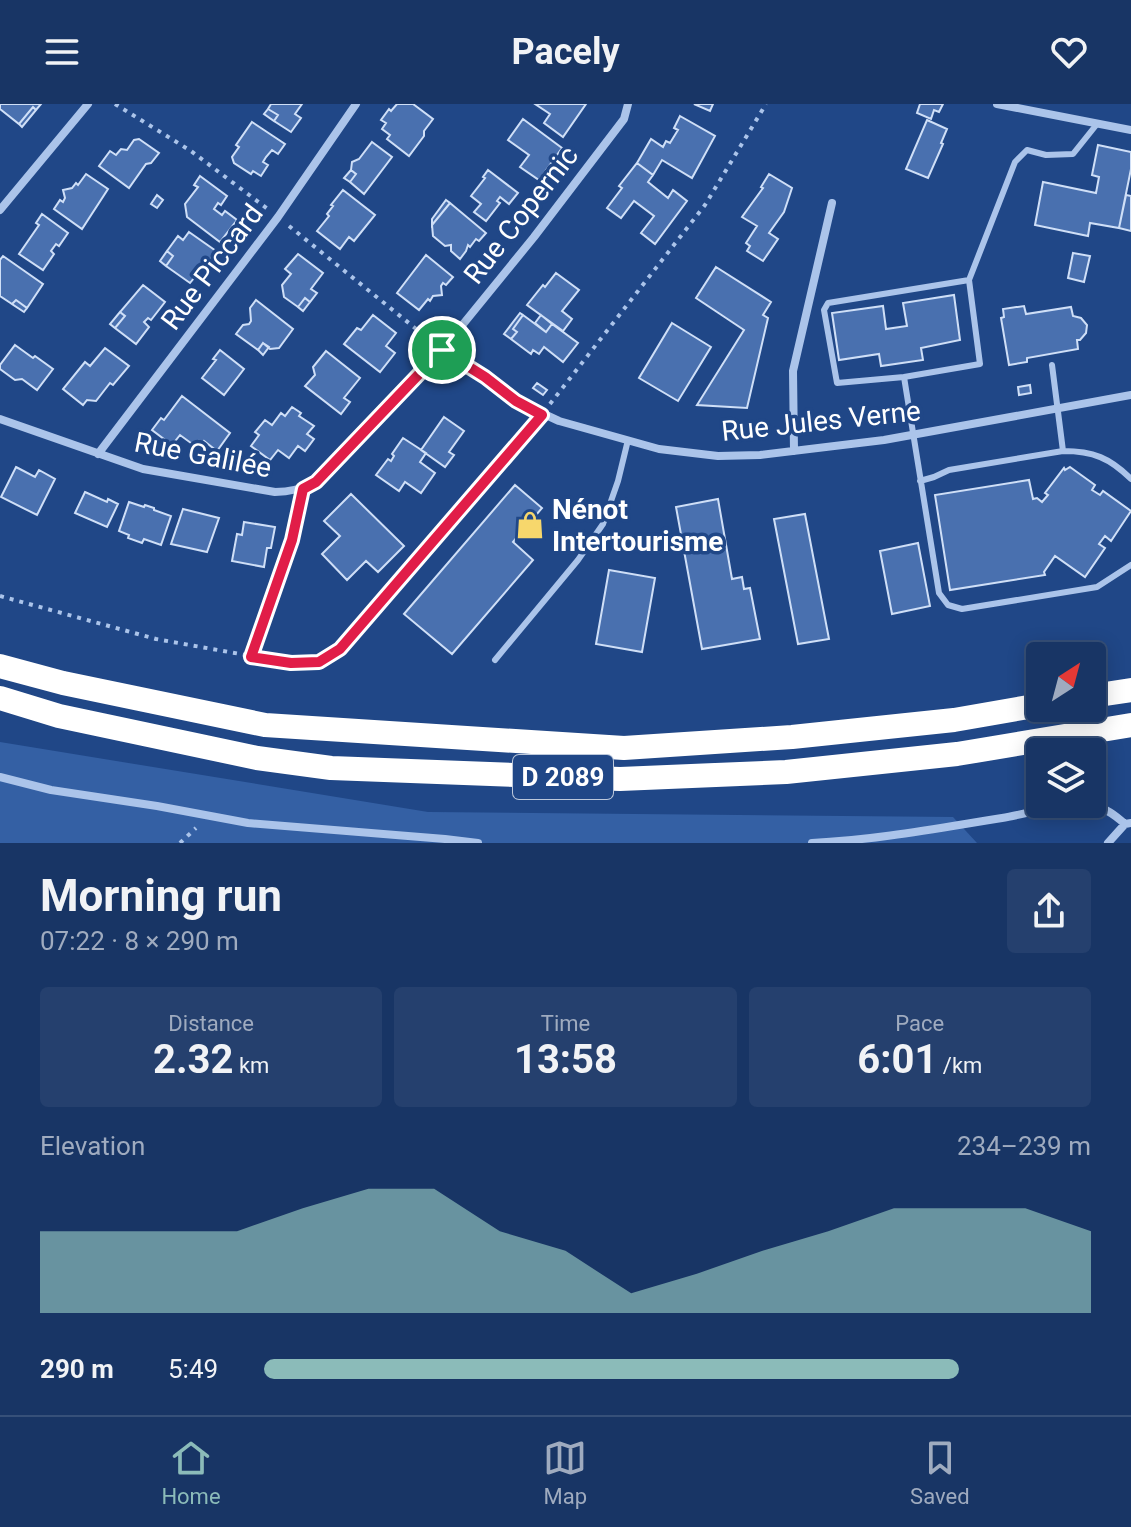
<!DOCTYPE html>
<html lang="en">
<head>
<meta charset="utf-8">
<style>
  :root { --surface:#183565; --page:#25406e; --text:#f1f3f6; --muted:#9fabbf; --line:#365079; --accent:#8bbbb9 }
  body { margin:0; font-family:Roboto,sans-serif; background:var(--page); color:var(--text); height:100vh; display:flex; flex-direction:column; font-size:30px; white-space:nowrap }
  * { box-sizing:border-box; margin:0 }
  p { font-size:26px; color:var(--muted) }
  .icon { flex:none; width:44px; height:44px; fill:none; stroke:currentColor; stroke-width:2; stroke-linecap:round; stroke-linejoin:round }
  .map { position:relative; height:739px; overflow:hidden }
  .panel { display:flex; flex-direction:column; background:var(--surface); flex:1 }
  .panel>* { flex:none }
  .needle { width:52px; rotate:36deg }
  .controls { position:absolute; left:1026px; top:538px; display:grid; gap:16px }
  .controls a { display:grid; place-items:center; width:80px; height:80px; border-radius:8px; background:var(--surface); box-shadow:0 4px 20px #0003,0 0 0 2px var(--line); font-size:40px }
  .pin { position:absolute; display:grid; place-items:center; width:68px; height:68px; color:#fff; margin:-34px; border:4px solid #fff; border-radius:50%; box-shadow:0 2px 8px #0007 }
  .round { display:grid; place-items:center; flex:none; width:84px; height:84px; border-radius:8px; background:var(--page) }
  .headline { display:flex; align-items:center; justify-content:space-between; height:136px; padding:0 40px }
  h1 { font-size:44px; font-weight:700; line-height:60px }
  .stats { display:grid; grid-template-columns:repeat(3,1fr); gap:12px; height:136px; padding:8px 40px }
  .stats div { display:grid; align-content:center; border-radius:8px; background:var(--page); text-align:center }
  .stats b { font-size:40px; font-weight:700 }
  .stats small { font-size:22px; font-weight:400 }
  .stats p { font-size:22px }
  .chart { height:224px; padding:16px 40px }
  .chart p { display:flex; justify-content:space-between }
  .chart svg { width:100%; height:144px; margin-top:8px; fill:var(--accent); opacity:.7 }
  ul { padding:0 40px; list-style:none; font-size:26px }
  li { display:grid; grid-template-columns:128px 96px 1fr; align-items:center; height:60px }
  li i { height:20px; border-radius:10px; background:var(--accent) }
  header { display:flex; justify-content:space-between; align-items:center; height:104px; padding:0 40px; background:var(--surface); font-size:36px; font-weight:700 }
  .dock { display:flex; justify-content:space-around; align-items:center; height:112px; border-top:2px solid var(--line); background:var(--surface); font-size:22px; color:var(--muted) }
  .dock a { display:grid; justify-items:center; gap:4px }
  .dock .selected { color:var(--accent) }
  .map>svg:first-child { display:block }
  .green { fill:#3460a4 }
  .building { fill:#4970af; stroke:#cfdff7; stroke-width:2 }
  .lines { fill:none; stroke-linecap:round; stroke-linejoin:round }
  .path { stroke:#abc4ea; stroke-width:4; stroke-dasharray:4 6; stroke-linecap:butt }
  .lane { stroke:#abc4ea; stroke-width:6 }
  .street { stroke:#abc4ea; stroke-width:8 }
  .highway { stroke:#fff; stroke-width:24 }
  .route-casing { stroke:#fff; stroke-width:16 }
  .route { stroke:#e11d48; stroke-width:10 }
  .labels { text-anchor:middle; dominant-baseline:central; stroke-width:7; stroke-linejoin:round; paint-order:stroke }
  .shield { fill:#204787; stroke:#bcc8db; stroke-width:2 }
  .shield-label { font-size:26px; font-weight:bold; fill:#fff }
  .street-label { font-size:28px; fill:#fff; stroke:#204787 }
  .poi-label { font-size:28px; font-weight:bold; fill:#fff; stroke:#204787; text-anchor:start }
</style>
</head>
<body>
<header><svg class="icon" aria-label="menu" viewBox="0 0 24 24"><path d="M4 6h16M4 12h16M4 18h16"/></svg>Pacely<svg class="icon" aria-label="heart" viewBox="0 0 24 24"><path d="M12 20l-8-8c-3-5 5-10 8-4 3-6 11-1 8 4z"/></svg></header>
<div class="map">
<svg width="1131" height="739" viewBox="0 0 1131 739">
  <rect width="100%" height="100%" fill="#204787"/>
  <path class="green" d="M 0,638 L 428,708 L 953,713 L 977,739 L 0,739 Z"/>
  <path class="building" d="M 0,0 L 41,0 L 36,6 L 33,3 L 19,20 L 0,5 Z
    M 271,0 L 302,0 L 295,10 L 301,14 L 291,28 L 274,17 L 278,11 L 268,5 Z
    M 397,0 L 413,0 L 433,15 L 424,27 L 424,32 L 409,52 L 387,35 L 390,31 L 382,25 L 386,19 L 381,16 L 389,5 L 391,7 Z
    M 535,0 L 586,0 L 563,33 L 544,19 L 550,10 Z
    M 694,0 L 713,0 L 710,7 Z
    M 920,0 L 943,0 L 939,8 L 934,6 L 931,15 L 917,9 Z
    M 33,3 L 36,6 L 22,23 L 19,20 Z
    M 268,5 L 278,11 L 274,17 L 264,10 Z
    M 680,12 L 715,32 L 692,74 L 662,56 L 653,71 L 637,59 L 651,35 L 663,43 L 666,37 L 670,39 L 678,26 L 674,24 Z
    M 523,15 L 562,44 L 539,76 L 520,63 L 529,51 L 508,36 Z
    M 927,16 L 947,25 L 941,39 L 943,40 L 928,74 L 906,65 Z
    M 252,18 L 285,40 L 278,50 L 272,46 L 266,53 L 263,58 L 268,61 L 261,72 L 253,67 L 251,70 L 234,59 L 232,53 L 239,43 L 236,41 Z
    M 139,35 L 159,49 L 151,59 L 146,60 L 129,84 L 99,62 L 110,47 L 116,51 L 121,45 L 127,46 L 134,36 Z
    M 372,38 L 392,53 L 364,90 L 350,78 L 356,70 L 351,66 L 352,58 L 359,55 Z
    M 1098,41 L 1131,48 L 1131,65 L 1119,124 L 1090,119 L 1088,132 L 1035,121 L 1043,78 L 1096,89 L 1099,73 L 1092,71 Z
    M 637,59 L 653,71 L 648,78 L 668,94 L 673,86 L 687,97 L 655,140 L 641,129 L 654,112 L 634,97 L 621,114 L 607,104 L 622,84 L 619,82 Z
    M 351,66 L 356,70 L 350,78 L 344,74 Z
    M 488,66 L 518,89 L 509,100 L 500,93 L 497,97 L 500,99 L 486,117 L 474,108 L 481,100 L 471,92 L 485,74 L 483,73 Z
    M 86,70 L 108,85 L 82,125 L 54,105 L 60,96 L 63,98 L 65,94 L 63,86 L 72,84 L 76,79 L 78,81 Z
    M 769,70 L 792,84 L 784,108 L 769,129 L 778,135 L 763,157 L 747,147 L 750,142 L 746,139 L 757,122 L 742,113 L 763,84 L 761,83 Z
    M 200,72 L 227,92 L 221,101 L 218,99 L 214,105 L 222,111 L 225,107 L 237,116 L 220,138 L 187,113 L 185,100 L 198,83 L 194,81 Z
    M 343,86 L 375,111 L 354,137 L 349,133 L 340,145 L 317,127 L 329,112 L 327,110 L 333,102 L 331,101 Z
    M 157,91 L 163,96 L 157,104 L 151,100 Z
    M 1126,91 L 1131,92 L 1131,127 L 1119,124 Z
    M 446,96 L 450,99 L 432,121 L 432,115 Z
    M 450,99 L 486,129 L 479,137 L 476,135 L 470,143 L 468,141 L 466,147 L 460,155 L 451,147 L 451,141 L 445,142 L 433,132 L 432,121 Z
    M 42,110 L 68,129 L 59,142 L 56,140 L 51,147 L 54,150 L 43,166 L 19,150 L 39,121 L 36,119 Z
    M 189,128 L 216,147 L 204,164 L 200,161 L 196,167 L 198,169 L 190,179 L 166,162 L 173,152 L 167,147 L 178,132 L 183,136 Z
    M 167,147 L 173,152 L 166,162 L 160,157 Z
    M 1073,149 L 1090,152 L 1084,178 L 1068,174 Z
    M 298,150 L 323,169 L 311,185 L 317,189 L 310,198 L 305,194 L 298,203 L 284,193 L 282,181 L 291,170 L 285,165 Z
    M 426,151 L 453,173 L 446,181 L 443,179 L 441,182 L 442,191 L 433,192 L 430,197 L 428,195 L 419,206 L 397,189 Z
    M 3,152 L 43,180 L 27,204 L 16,196 L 12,200 L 0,192 L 0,156 Z
    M 716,163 L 771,198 L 763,211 L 768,214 L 747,304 L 697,301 L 744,226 L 696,194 Z
    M 556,169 L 579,186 L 562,207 L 572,215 L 563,227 L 527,201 L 543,181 L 545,183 Z
    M 143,181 L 165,198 L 151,216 L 148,214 L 144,218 L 149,223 L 136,240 L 115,224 L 125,212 L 120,208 Z
    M 954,191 L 960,236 L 921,244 L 923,256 L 881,262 L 879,250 L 839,256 L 832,209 L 883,202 L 886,225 L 907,222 L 903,199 Z
    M 305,194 L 310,198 L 303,207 L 298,203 Z
    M 16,196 L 27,204 L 24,208 L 12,200 Z
    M 256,196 L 293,225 L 279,244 L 270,245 L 263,239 L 258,246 L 236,230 L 243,221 L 249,220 L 251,217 L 250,204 Z
    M 1024,202 L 1026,210 L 1071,203 L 1073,212 L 1081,214 L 1087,221 L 1086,229 L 1080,236 L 1077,236 L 1078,245 L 1027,254 L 1027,258 L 1009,261 L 1001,214 L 1004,213 L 1003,205 Z
    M 120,208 L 125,212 L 115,224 L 110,220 Z
    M 520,209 L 523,211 L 513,225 L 517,228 L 511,235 L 504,230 Z
    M 373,211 L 396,229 L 386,242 L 395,249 L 380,268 L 344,240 L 357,224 L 361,226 Z
    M 523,211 L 546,228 L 552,220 L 578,239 L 563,258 L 544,243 L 539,250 L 533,246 L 531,250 L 511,235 L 517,228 L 513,225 Z
    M 541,211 L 552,220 L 546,228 L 535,219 Z
    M 672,219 L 711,243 L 678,297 L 639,274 Z
    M 263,239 L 269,243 L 263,251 L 258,246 Z
    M 15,241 L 33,254 L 35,252 L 53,265 L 37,286 L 22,275 L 15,276 L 0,265 L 0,261 Z
    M 105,244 L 129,262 L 113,281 L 110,279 L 96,297 L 87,296 L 83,301 L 63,285 L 85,258 L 90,262 Z
    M 220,246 L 244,265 L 224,291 L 202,274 L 216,256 L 213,255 Z
    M 326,247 L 360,274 L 344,294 L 350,298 L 341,310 L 305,282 L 315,271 L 313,263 Z
    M 537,279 L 547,286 L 543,291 L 533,284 Z
    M 1030,281 L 1031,289 L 1019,291 L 1018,283 Z
    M 182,292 L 230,329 L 217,347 L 204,337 L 202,340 L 199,337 L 195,342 L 180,331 L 172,341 L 152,326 L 161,314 L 164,316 Z
    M 292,303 L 301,309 L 299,312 L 314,322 L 307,330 L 314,335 L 305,347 L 298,342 L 289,354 L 278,346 L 270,356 L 251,342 L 259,331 L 255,328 L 265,316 L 272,321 L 281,309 L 285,312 Z
    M 444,313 L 464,327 L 449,348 L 454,351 L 445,363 L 421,346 Z
    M 403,334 L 426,349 L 420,358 L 435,369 L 421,389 L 405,378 L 399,387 L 376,371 L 388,355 L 391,357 L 394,352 L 392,350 Z
    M 16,363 L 35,373 L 39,366 L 55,375 L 37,411 L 1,393 Z
    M 1070,363 L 1095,381 L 1092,386 L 1100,391 L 1103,387 L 1131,407 L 1111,437 L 1105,432 L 1099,440 L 1105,444 L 1085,473 L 1055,452 L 1044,468 L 1045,471 L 950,486 L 935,391 L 1029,376 L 1033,395 L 1037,394 L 1042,398 L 1048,391 L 1045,389 L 1064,364 L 1065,366 Z
    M 515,381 L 542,404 L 513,438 L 533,456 L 452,550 L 404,510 Z
    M 85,388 L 107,398 L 108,395 L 118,400 L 107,423 L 75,409 Z
    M 351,390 L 404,442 L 378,468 L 366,457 L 347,476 L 322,450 L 340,432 L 324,417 Z
    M 718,395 L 732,475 L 742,473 L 744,485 L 750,484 L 760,535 L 702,545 L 676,403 Z
    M 129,398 L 144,403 L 145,401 L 154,404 L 154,406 L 171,412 L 161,441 L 144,435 L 142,439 L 128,434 L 129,431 L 119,427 Z
    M 183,405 L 219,414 L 207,448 L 171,440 Z
    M 805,410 L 829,535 L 798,540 L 774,415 Z
    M 244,418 L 275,423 L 271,444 L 267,444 L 264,463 L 232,457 L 237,430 L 242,431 Z
    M 918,439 L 930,502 L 892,510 L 880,447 Z
    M 609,466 L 655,474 L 642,548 L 596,540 Z"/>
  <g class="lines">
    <path class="path" d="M 115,0 L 191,47 L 269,106
      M 289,122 L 431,237
      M 550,300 L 705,101 L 766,0
      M 0,492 L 156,535 L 291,559 L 319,558 L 340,545 L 534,319
      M 251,553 L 292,436 L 300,399
      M 180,739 L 196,724"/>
    <path class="lane" d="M 1097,20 L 1073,50 L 1046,51 L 1027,46 L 1015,58 L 969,176 L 980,260 L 904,273 L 939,489 L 948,501 L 962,505 L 1097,483 L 1131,461
      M 1052,261 L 1063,347
      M 904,273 L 837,279 L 824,206 L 828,199 L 969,176
      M 920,377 L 934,373 L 949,366 L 1063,347 C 1093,347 1110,354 1131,375
      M 495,556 L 578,456 L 603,420 L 618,377 L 628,336"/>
    <path class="street" d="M 997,0 L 1131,26
      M 0,106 L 88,0
      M 442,246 L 485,273 L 516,297 L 559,317 L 659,345 L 718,352 L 760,351 L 884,336 L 1131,291
      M 0,315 L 143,365 L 275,388 C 291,388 302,385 316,378 L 442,246 L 534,133 L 624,15 L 628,0
      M 794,347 L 793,267 L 832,99
      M 98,350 L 278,113 L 356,0
      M 0,673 L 51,686 L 157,702 L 248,719 L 445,735 L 478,739
      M 812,739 C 876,736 939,724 1002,714 C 1031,709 1063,698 1093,702 C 1105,703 1116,712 1125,720
      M 1108,739 L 1125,720 L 1131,719"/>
    <path class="highway" d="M 0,562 L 63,579 L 265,621 L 624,644 L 792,633 L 954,616 L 1040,601
      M 1092,592 L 1131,586
      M 0,594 L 59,612 L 257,654 L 331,664 L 620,675 L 786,668 L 957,650 L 1131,621"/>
  </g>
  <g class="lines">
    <defs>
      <path id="route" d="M 442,246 L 485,273 L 516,297 L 542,311 L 340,545 L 319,558 L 291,559 L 251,553 L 292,436 L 303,385 L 316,378 Z"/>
    </defs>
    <use href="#route" class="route-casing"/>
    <use href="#route" class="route"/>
  </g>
  <defs>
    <symbol id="shop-bare" viewBox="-9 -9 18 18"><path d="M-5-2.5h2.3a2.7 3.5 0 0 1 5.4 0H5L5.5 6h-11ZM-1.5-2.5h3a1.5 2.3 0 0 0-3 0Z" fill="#f7d76c" stroke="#204787" stroke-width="2.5" paint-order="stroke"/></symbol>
  </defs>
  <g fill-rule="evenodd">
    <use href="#shop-bare" x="510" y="401" width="40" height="40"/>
  </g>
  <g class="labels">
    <rect class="shield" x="513" y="651" width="100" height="44" rx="6"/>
    <g class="shield-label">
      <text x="563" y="673">D 2089</text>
    </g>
    <g class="street-label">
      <text transform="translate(521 111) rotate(-52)">Rue Copernic</text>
      <text transform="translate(212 163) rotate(-53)">Rue Piccard</text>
      <text transform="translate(821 317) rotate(-6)">Rue Jules Verne</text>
      <text transform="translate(203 351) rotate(11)">Rue Galilée</text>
    </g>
    <g class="poi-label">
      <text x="552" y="405">Nénot<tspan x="552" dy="32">Intertourisme</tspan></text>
    </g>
  </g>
</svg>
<div class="controls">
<a><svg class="needle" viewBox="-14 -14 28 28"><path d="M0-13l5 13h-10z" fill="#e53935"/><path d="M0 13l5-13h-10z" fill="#9fabbf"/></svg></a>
<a><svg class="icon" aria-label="layers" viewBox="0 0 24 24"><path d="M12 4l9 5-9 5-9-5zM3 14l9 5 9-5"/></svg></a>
</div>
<div class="pin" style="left:442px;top:246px;background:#1e9e55"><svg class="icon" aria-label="arrive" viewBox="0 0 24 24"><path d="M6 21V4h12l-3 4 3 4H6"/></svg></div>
</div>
<section class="panel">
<div class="headline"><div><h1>Morning run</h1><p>07:22 · 8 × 290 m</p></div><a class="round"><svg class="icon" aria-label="share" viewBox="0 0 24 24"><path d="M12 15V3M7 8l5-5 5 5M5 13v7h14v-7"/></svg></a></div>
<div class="stats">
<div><p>Distance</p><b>2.32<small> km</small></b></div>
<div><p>Time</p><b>13:58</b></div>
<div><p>Pace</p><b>6:01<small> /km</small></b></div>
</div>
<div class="chart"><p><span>Elevation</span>234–239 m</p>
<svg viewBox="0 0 160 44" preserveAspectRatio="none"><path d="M0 44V19L10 19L20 19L30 19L40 12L50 6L60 6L70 19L80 25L90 38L100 32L110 25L120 19L130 12L140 12L150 12L160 19V44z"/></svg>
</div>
<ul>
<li><b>290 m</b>5:49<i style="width:84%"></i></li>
</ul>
</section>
<nav class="dock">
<a class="selected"><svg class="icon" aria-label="home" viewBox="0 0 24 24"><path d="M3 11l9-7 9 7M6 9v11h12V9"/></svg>Home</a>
<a><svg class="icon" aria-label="map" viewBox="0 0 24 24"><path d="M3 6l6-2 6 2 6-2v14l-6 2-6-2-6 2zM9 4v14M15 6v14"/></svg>Map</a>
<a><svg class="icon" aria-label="saved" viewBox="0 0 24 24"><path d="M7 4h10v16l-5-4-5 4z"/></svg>Saved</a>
</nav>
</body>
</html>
